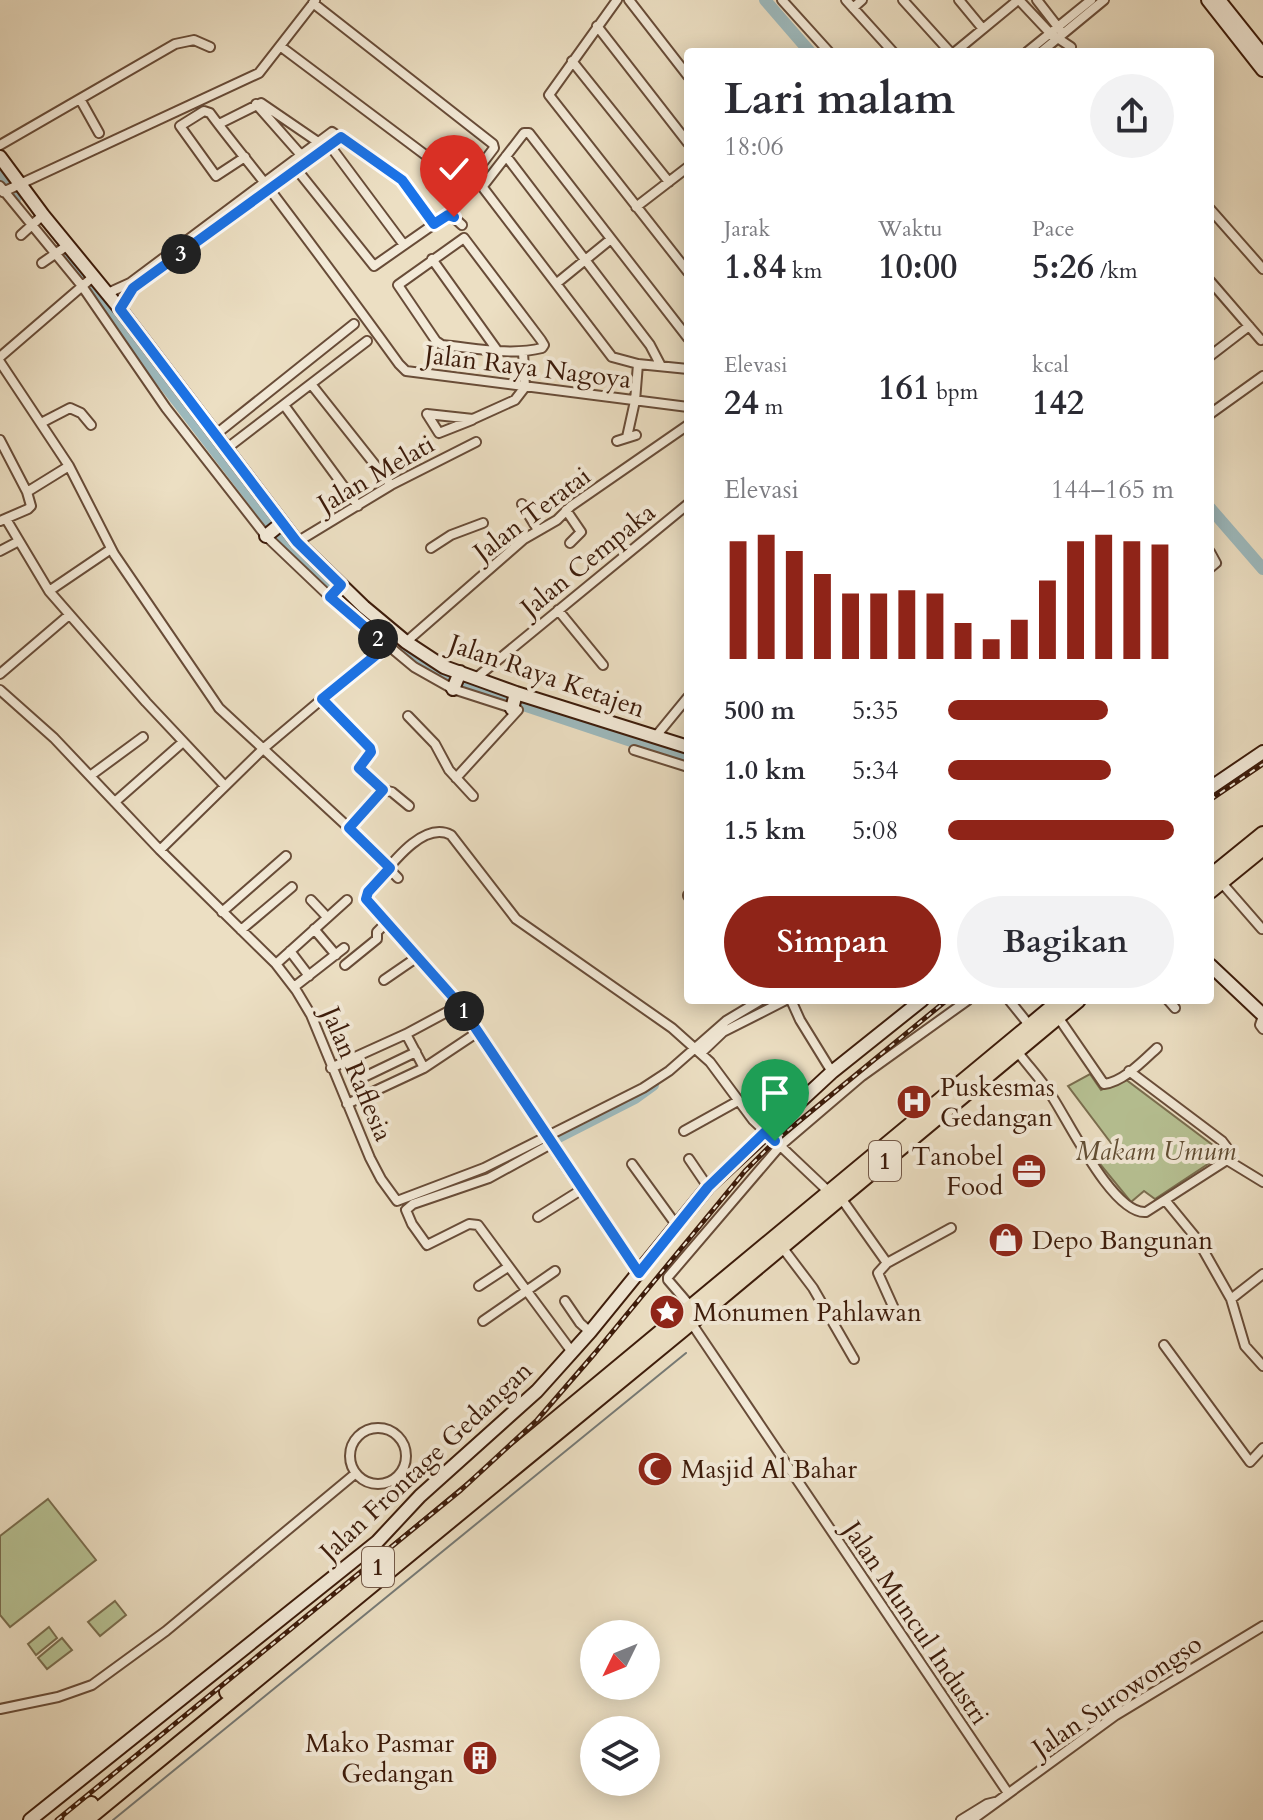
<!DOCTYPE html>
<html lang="id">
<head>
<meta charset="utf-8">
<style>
  :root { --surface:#fff; --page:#f2f2f3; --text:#2b2b33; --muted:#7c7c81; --accent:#8f2418 }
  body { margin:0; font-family:Cardo,serif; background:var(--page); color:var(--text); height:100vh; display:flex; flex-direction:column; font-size:30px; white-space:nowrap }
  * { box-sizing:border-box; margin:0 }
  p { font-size:26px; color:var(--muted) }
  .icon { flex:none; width:44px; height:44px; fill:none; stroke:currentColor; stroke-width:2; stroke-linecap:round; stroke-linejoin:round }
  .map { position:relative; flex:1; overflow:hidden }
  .panel { position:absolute; left:684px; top:48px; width:530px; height:956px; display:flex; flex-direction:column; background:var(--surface); border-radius:8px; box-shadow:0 4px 20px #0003 }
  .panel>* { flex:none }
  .needle { width:52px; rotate:227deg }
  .fabs { position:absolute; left:580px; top:1620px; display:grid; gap:16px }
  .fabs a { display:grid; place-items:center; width:80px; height:80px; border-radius:50%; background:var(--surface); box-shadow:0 4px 20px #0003; font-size:40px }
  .pin { position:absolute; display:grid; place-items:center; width:68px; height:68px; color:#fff; margin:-82px -34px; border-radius:50% 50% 50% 0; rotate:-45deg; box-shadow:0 0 8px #0007 }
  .pin .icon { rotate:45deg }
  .km { position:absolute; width:40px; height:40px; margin:-20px; border-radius:50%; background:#222; color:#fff; font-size:22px; line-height:40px; text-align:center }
  .round { display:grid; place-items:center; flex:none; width:84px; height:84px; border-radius:42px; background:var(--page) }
  .head { display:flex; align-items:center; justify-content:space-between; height:136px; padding:0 40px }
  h1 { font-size:44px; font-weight:700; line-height:60px }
  .figures { display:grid; grid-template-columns:repeat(3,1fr); gap:12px; height:136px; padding:8px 40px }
  .figures div { display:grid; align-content:center }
  .figures b { font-size:34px; font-weight:700 }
  .figures small { font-size:22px; font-weight:400 }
  .figures p { font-size:22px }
  .chart { height:224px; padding:16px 40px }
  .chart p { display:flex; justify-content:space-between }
  .chart svg { width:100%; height:144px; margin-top:8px; stroke:var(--accent); stroke-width:6 }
  .primary-button { display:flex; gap:16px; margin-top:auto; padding:16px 40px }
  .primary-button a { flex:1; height:92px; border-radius:48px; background:var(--accent); color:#fff; font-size:32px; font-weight:700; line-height:92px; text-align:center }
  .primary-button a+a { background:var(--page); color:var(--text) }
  ul { padding:0 40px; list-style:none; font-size:26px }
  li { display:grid; grid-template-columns:128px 96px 1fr; align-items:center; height:60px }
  li i { height:20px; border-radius:10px; background:var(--accent) }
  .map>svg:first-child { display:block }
  .green { fill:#b7c294; stroke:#7a6e4f; stroke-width:2 }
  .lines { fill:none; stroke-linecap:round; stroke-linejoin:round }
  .stream { stroke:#767a76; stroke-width:2 }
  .river { stroke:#9dbabe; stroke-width:12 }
  .street-casing { stroke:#684c38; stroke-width:12 }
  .secondary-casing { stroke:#3c1b0a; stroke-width:16 }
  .highway-casing { stroke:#3c1b0a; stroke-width:18 }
  .street { stroke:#f3ead8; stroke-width:8 }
  .secondary { stroke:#f3ead8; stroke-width:12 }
  .highway { stroke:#ecdfc3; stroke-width:14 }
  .rail-casing { stroke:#3c1b0a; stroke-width:5 }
  .rail { stroke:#f3ead8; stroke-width:2; stroke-dasharray:6; stroke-linecap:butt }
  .route-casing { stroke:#fff; stroke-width:16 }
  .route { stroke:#1a73e8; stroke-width:10 }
  .labels { text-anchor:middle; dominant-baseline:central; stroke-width:8; stroke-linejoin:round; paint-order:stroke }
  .shield { fill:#f3ead8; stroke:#735948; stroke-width:2 }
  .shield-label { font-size:24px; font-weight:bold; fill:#3c1b0a }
  .street-label { font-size:26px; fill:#3c1b0a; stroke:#f3ead8 }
  .poi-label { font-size:26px; fill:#3c1b0a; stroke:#f3ead8; text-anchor:start }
  .park-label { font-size:26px; font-style:italic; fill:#614d33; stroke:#f3ead8 }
</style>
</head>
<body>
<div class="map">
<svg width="1263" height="1820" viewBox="0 0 1263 1820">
  <rect width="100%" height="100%" fill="#ecdfc3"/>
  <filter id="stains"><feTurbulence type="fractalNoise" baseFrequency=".0025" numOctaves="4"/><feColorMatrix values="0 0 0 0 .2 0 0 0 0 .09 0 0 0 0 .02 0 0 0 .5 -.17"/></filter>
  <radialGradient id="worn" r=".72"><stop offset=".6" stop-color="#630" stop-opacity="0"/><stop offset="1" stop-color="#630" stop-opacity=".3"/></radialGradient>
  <path class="green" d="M 1090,1074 L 1101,1090 L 1125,1079 L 1218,1149 L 1217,1158 L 1155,1199 L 1144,1191 L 1131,1202 L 1100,1164 L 1117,1151 L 1068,1086 Z
    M 48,1499 L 96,1560 L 10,1627 L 0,1615 L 0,1536 Z
    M 115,1601 L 126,1615 L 100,1636 L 88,1622 Z
    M 49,1627 L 57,1638 L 36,1655 L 28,1644 Z
    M 62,1638 L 72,1650 L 47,1669 L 38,1658 Z"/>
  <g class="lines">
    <path class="stream" d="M 113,1820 L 686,1353"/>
    <path class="river" d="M 765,0 L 810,52
      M 0,177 L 15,199
      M 65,259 L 103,304 L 289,547 L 330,586 L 367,617
      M 1210,508 L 1263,569
      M 400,643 L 424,663 L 505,699 L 688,760
      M 716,1033 L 773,1000
      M 539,1147 L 635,1098 L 653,1085
      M 472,1181 L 523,1155"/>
    <defs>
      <path id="street" d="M 617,0 L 549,95 L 688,272
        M 629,0 L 688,76
        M 782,0 L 829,52
        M 846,0 L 893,52
        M 903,0 L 950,52
        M 959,0 L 983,29
        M 1019,0 L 1050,33 L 1071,47
        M 1037,0 L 1061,31
        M 853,8 L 862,0
        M 597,26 L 688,143
        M 280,46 L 460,181 L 469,181 L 494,148 L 493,144 L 313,3
        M 955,52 L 1018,0
        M 1027,52 L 1091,0
        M 1041,52 L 1104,0
        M 572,61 L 669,182
        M 80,99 L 99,133
        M 256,104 L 301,155
        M 219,124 L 261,103 L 318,142
        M 328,143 L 404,245
        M 0,145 L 175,44 L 194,40 L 210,47
        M 506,156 L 650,345 L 661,366
        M 245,157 L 216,176 L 180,126 L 204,111 L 210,113 C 229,139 251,165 271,191 C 314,248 357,306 399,364 L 406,371 L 688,407
        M 294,166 L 374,266 L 447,215 L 451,215 L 462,225
        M 0,186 L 82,286 L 166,408 L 266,536 L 330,597 L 414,667 L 453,689 L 518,710 L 456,778
        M 3,192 L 259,73 L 315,1
        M 636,207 L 688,167
        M 1210,209 L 1263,269
        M 21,235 L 43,215
        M 464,238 L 541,340 L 544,345 L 542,348 C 510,356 475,348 442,345 L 436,341 L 398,285 Z
        M 432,259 L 497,350
        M 42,263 L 68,245
        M 1210,281 L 1261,340
        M 557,283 L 611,239
        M 108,293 L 130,283 L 332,132 L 403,182 L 434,224
        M 120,309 L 133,288 L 341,137
        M 688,338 L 529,133 L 524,133 L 483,186 L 484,189 L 612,357 L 638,364 L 688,369
        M 1210,356 L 1249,326
        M 0,357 L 94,276
        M 0,362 L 69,466 L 114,554 L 219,708 L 349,828 L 398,878
        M 311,384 L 391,485
        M 284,405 L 358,506
        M 427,414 L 473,419 L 515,400 L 525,387 L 523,352
        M 427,414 L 439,433 L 472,420
        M 1210,414 L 1263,376
        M 41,423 L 70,408 L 81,413 L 91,425
        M 215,435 L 354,324
        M 627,437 L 635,401 L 638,364
        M 0,440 L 27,492 L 31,506 L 28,509 L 0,521
        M 617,441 L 636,435
        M 226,449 L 367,341
        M 27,492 L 69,466
        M 522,504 L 538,530
        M 566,510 L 581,532 L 570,543
        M 6,519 L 49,591 L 146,702 L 225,786
        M 297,542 L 391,485 L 476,442
        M 431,548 L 451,535 L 483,523
        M 0,551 L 19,541
        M 1210,552 L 1216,563 L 1210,568
        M 49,591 L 111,549
        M 558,610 L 603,665
        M 406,642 L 524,539 L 557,520 L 571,506 L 688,425
        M 0,674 L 69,615
        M 476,678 L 688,504
        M 0,690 L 54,738 L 160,850 L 276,964 L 296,990 L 311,1015 L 370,1158 L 381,1179 L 397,1201 L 484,1168 L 643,1088 L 669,1071 L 726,1021 L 761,1000
        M 322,699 L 370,748 L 371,752 L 359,769 L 383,790 L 392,792 L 409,806
        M 408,716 L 435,744 L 449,770 L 473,796
        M 656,736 L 688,697
        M 634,750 L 688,767
        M 90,776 L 143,737
        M 116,801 L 183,742
        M 349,828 L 383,790
        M 160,850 L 264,748 L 398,635
        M 1221,882 L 1262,929
        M 688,895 L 688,896
        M 311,900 L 327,917
        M 222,912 L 286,856
        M 314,929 L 336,955
        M 241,930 L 292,887
        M 290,951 L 309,976
        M 276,964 L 347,900
        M 345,965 L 377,939 L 377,932 L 386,923
        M 384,980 L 416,958
        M 294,987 L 344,948
        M 791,1000 L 800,1020 L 832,1072
        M 1009,1000 L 1030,1026
        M 1168,1000 L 1175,1008
        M 1263,1016 L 1260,1025 L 1263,1029
        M 1058,1017 L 1104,1084 C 1123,1082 1143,1061 1157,1048
        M 1017,1051 C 1028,1066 1041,1079 1051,1095 C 1068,1120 1113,1215 1146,1212 L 1227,1160
        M 701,1053 L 723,1032 L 786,1000
        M 331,1068 L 406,1034 L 460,1005
        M 424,1068 L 478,1032
        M 1129,1071 L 1222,1141 L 1228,1149 L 1227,1160
        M 364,1077 L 416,1052
        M 347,1104 L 424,1068 L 406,1034
        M 684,1131 L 738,1101
        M 551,1144 L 489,1178 L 413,1204 L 406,1210 L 412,1224 L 427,1245 L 469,1224 L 478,1225 L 572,1352
        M 689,1159 L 708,1187
        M 1227,1160 L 1263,1182
        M 632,1164 L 677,1226
        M 841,1198 L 887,1263 L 951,1228
        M 1165,1200 L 1197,1239 L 1231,1299 L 1245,1346 L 1263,1366
        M 538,1217 L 581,1190
        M 782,1247 L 813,1288 L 854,1359
        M 887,1263 L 878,1273 L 896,1313
        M 639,1273 L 564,1164 L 460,1005 L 366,899 L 368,892 C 386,872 421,819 451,835 L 516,919 L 672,1028 L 710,1062 L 753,1120 L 829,1192
        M 479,1286 L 508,1267
        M 1231,1299 L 1263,1274
        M 565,1301 L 580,1323 L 590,1332
        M 692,1308 L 668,1280 L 668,1277 L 780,1146 L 862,1076 L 968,1000
        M 483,1321 L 555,1271
        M 690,1321 L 1008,1793
        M 1164,1345 L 1250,1462 L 1263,1448
        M350 1456a28 28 0 1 1 56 0a28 28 0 1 1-56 0Z
        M 0,1709 L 58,1697 L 92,1685 L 166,1631 L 356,1473
        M 961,1820 L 987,1804 L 995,1802
        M 972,1820 L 1116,1715 L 1263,1626"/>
      <path id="secondary" d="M 1208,0 L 1263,70
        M 1219,0 L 1263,55
        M 0,157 L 43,215 L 120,309 L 297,542 L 364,607 L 406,642 L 444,667 L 516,693 L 688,747
        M 266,536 L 282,523
        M 453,689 L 460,672
        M 512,709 L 516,693
        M 1210,788 L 1263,752
        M 1210,965 L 1263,1015
        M 30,1820 L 377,1542 L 420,1496 L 537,1391 L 590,1332 L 708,1187 L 832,1072 L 922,1000"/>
      <path id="highway" d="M 1210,877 L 1263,834
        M 1210,891 L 1263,848
        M 227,1692 L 1061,1000
        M 71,1820 L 91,1804
        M 86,1820 L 682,1330 L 1078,1000"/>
    </defs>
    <use href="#street" class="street-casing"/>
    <use href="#secondary" class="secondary-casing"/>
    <use href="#highway" class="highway-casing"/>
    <use href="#street" class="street"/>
    <use href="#secondary" class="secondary"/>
    <use href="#highway" class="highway"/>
    <defs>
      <path id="rail" d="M 1210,800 L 1263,764
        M 57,1820 L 461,1490 L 537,1420 L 595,1353 L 745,1171 L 775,1141 L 947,1000"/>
    </defs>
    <use href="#rail" class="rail-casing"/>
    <use href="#rail" class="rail"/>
  </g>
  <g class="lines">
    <defs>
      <path id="route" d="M 454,217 L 448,215 L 434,224 L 402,180 L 341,137 L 133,288 L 120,309 L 297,542 L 341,585 L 330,597 L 387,646 L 322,699 L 370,748 L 371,752 L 359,768 L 383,790 L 349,828 L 390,868 L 368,892 L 366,899 L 460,1005 L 639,1273 L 708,1187 L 765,1132 L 775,1141"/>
    </defs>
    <use href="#route" class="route-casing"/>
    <use href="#route" class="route"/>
  </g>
  <defs>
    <symbol id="hospital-disc" viewBox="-11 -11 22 22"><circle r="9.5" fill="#8f2418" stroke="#f3ead8"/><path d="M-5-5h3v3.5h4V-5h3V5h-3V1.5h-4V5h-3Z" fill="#fff"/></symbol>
    <symbol id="office-disc" viewBox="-11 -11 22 22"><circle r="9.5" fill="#8f2418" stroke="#f3ead8"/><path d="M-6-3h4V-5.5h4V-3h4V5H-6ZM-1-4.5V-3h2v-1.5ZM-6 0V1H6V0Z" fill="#fff"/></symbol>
    <symbol id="shop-disc" viewBox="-11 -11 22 22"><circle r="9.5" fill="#8f2418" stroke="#f3ead8"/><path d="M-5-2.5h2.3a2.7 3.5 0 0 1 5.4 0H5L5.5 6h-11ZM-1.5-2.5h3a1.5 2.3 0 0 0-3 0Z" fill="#fff"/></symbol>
    <symbol id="sight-disc" viewBox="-11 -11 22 22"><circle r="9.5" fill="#8f2418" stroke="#f3ead8"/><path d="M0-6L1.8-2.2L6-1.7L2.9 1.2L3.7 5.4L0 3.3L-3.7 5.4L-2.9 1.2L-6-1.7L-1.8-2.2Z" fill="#fff"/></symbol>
    <symbol id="mosque-disc" viewBox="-11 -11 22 22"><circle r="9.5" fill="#8f2418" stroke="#f3ead8"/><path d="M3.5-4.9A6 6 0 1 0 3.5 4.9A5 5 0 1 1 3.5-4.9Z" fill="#fff"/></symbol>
    <symbol id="building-disc" viewBox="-11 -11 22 22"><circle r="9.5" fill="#8f2418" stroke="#f3ead8"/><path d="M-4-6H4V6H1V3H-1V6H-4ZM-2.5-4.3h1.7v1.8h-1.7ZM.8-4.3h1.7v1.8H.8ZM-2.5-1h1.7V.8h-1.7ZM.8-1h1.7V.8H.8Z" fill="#fff"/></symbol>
  </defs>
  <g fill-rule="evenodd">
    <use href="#hospital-disc" x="894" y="1082" width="40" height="40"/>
    <use href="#office-disc" x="1009" y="1151" width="40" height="40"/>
    <use href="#shop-disc" x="986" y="1220" width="40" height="40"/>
    <use href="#sight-disc" x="647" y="1292" width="40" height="40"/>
    <use href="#mosque-disc" x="635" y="1449" width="40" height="40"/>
    <use href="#building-disc" x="460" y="1738" width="40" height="40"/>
  </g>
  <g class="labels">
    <g class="shield">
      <rect x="869" y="1141" width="32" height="40" rx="6"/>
      <rect x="362" y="1547" width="32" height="40" rx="6"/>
    </g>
    <g class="shield-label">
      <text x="885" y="1161">1</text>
      <text x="378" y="1567">1</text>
    </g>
    <g class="street-label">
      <text transform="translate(528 367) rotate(7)">Jalan Raya Nagoya</text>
      <text transform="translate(376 474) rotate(-30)">Jalan Melati</text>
      <text transform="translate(532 514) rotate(-37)">Jalan Teratai</text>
      <text transform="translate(588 560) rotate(-39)">Jalan Cempaka</text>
      <text transform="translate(547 676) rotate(19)">Jalan Raya Ketajen</text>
      <text transform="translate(357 1074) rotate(67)">Jalan Raflesia</text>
      <text transform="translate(426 1461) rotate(-43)">Jalan Frontage Gedangan</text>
      <text transform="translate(916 1623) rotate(56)">Jalan Muncul Industri</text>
      <text transform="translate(1117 1696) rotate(-34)">Jalan Surowongso</text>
    </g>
    <g class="poi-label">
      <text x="940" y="1087">Puskesmas<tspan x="940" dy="30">Gedangan</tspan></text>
      <text x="1003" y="1156" text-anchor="end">Tanobel<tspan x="1003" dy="30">Food</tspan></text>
      <text x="1032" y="1240">Depo Bangunan</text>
      <text x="693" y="1312">Monumen Pahlawan</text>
      <text x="681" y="1469">Masjid Al Bahar</text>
      <text x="454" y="1743" text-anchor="end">Mako Pasmar<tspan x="454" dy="30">Gedangan</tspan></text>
    </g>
    <g class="park-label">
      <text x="1156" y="1151">Makam Umum</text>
    </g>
  </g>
  <rect width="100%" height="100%" filter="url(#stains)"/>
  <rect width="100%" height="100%" fill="url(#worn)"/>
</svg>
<div class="fabs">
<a><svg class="needle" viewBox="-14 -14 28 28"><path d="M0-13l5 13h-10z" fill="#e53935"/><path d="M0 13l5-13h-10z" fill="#7c7c81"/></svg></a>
<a><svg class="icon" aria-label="layers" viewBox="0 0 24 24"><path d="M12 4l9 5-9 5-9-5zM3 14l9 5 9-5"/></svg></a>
</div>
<div class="pin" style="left:775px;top:1141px;background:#1e9e55"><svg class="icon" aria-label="arrive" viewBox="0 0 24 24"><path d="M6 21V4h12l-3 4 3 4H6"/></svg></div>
<div class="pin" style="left:454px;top:217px;background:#d93025"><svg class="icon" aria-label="check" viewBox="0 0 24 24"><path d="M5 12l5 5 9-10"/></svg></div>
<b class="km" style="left:464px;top:1011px">1</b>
<b class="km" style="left:378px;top:639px">2</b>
<b class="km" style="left:181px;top:254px">3</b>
<section class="panel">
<div class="head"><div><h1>Lari malam</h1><p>18:06</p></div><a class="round"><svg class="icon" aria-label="share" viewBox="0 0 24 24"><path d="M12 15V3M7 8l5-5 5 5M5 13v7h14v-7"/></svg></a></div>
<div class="figures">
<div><p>Jarak</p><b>1.84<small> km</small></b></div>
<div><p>Waktu</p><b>10:00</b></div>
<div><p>Pace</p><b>5:26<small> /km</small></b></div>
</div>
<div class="figures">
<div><p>Elevasi</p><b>24<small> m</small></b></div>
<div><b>161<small> bpm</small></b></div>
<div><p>kcal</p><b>142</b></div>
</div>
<div class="chart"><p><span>Elevasi</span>144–165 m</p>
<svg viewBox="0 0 160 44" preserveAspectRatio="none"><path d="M5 44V8M15 44V6M25 44V11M35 44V18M45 44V24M55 44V24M65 44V23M75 44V24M85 44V33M95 44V38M105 44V32M115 44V20M125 44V8M135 44V6M145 44V8M155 44V9"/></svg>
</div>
<ul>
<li><b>500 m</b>5:35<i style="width:71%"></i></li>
<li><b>1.0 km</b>5:34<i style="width:72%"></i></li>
<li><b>1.5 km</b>5:08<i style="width:100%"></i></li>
</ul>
<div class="primary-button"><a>Simpan</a><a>Bagikan</a></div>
</section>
</div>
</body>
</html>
